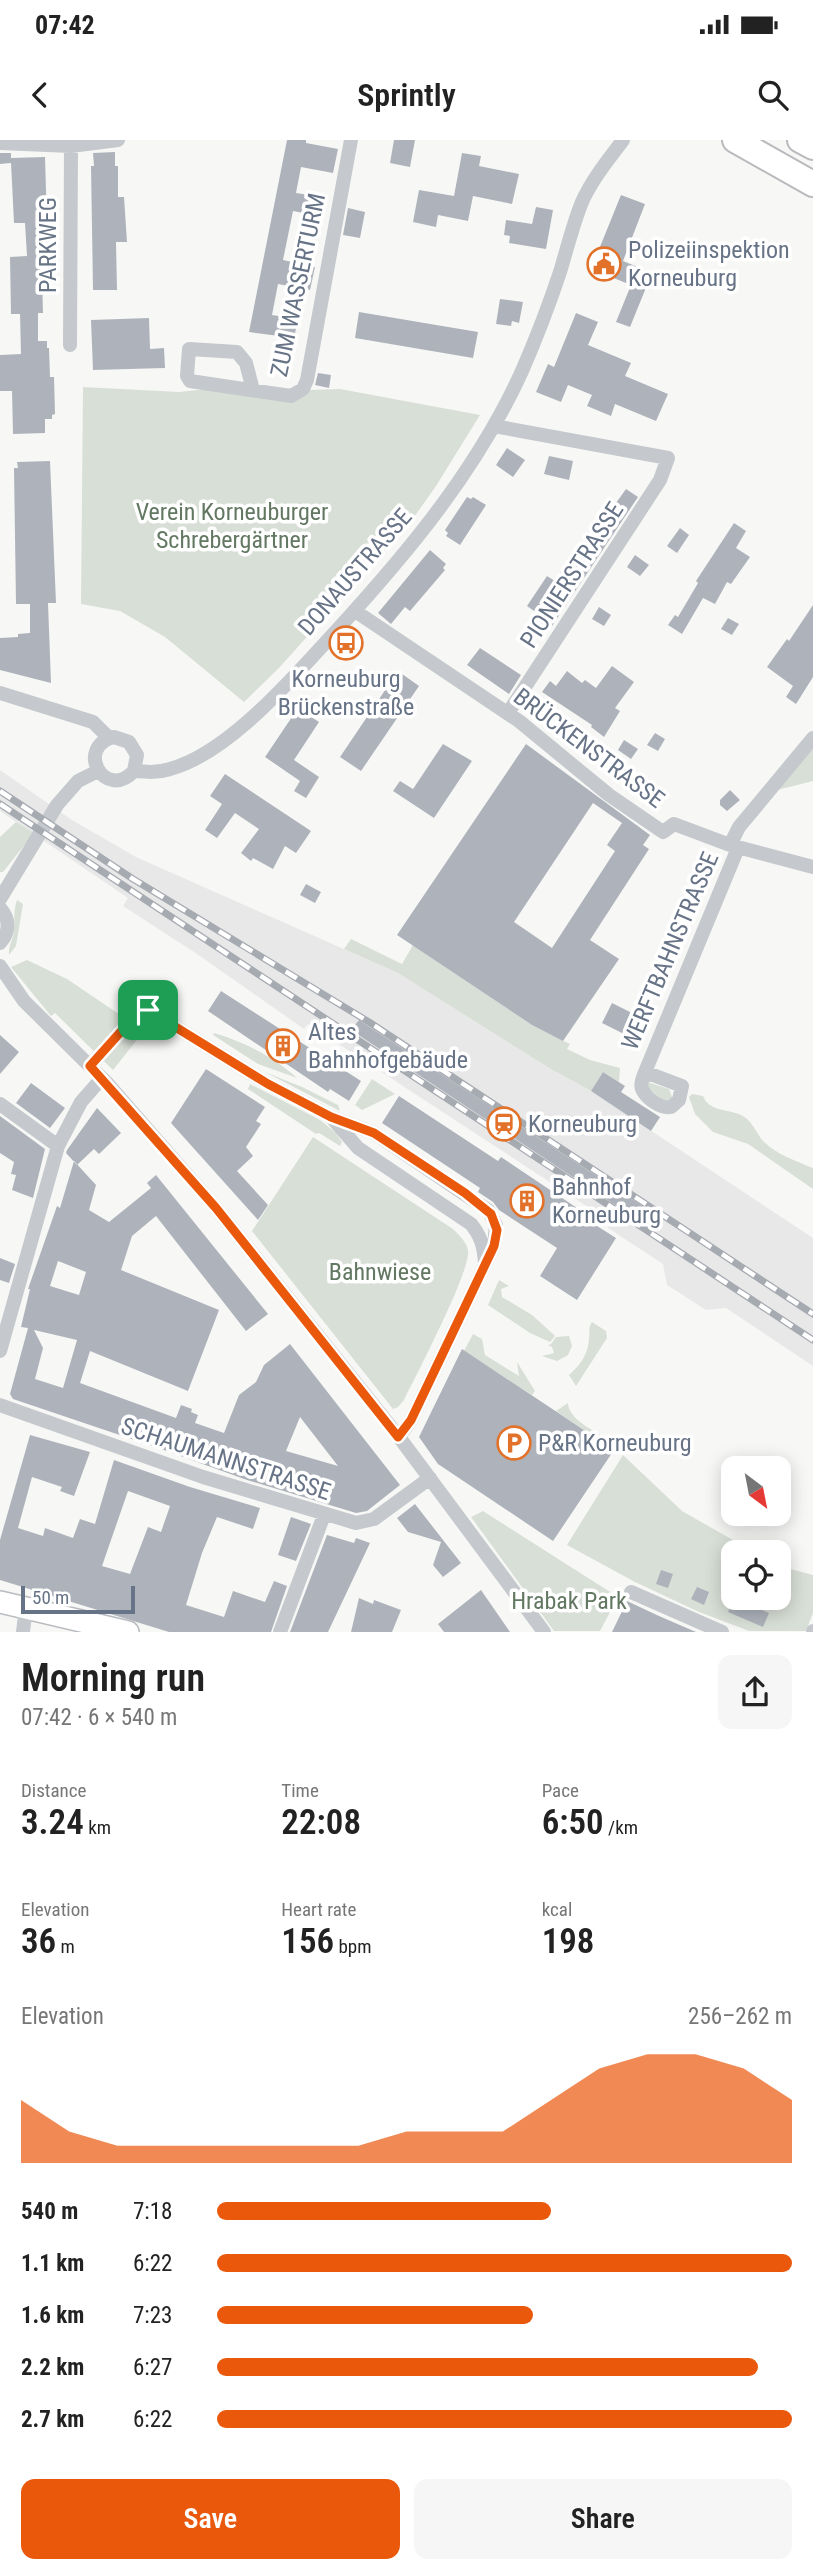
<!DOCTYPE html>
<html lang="en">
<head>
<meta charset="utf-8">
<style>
  :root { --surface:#fff; --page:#f6f6f6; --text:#222; --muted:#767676; --accent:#ea580c }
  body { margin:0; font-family:"Roboto Condensed",sans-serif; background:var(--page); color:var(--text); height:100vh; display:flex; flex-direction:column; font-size:26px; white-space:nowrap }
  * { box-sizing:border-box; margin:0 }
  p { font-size:23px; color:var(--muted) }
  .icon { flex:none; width:38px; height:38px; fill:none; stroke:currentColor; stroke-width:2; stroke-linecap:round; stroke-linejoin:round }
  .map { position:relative; height:1492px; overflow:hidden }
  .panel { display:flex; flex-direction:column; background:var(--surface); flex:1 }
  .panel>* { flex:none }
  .needle { width:46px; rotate:148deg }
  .controls { position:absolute; left:721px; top:1316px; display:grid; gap:14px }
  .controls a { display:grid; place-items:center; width:70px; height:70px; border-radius:14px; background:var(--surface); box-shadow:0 4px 18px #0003; font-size:35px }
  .scale { position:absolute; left:21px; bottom:18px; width:114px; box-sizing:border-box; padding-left:7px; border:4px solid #677386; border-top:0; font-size:19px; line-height:24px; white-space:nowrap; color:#677386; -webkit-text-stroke:5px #fff; paint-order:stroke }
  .pin { position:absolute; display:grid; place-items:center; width:60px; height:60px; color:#fff; margin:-30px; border-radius:14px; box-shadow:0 4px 10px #0006 }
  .round { display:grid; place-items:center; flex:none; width:74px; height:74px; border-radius:14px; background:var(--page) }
  .headline { display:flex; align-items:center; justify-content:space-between; height:119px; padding:0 21px }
  h1 { font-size:38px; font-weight:600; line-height:52px }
  .stats { display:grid; grid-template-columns:repeat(3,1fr); gap:10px; height:119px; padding:7px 21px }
  .stats div { display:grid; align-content:center }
  .stats b { font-size:35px; font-weight:600 }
  .stats small { font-size:19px; font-weight:400 }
  .stats p { font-size:19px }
  .chart { height:196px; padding:14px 21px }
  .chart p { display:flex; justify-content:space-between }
  .chart svg { width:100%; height:126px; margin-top:7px; fill:var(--accent); opacity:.7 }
  .button { display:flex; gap:14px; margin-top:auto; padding:14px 21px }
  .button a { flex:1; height:80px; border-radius:14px; background:var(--accent); color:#fff; font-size:28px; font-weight:600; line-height:80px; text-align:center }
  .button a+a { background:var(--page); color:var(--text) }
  ul { padding:0 21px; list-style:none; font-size:23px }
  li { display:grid; grid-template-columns:112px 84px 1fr; align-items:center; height:52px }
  li i { height:18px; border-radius:9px; background:var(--accent) }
  .status { display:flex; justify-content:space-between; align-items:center; height:49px; padding:0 35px; background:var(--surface); direction:ltr }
  .status svg { height:19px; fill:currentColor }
  header { display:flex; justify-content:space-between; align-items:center; height:91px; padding:0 21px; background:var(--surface); font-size:32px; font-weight:600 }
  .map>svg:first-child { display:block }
  .built { fill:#e8e8e8 }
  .green { fill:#d8dfd6 }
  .building { fill:#aeb3bb; fill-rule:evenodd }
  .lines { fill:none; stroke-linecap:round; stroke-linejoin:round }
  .primary-casing { stroke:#b8bbc0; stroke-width:24 }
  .motorway-casing { stroke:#b8babe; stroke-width:28 }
  .minor { stroke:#c5c8cc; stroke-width:14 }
  .primary { stroke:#fff; stroke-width:21 }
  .motorway { stroke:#fff; stroke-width:24 }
  .rail-casing { stroke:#a6aab1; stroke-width:7 }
  .rail { stroke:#fff; stroke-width:4.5; stroke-dasharray:13; stroke-linecap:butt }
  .route-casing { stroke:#fff; stroke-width:14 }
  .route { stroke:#ea580c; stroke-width:9 }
  .labels { text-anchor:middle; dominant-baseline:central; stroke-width:7; stroke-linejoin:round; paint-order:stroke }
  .street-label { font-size:24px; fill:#677386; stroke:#fff }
  .poi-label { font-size:24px; fill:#677386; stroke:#fff; text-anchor:start }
  .park-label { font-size:24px; fill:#637862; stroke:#fff }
</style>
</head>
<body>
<div class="status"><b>07:42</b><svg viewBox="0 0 49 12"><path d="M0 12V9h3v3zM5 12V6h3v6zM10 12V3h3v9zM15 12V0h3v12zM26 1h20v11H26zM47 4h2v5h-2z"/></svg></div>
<header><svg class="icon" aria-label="back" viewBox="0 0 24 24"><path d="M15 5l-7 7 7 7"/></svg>Sprintly<svg class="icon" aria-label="search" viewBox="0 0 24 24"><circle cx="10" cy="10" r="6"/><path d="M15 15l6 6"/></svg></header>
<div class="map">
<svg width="813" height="1492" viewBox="0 0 813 1492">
  <rect width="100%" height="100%" fill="#f7f8f5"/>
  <path class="built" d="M 0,630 L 72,680 L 136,717 L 398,833 L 549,928 L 591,951 L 813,1098 L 813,1226 L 726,1168 L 706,1170 L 667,1145 L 663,1124 L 608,1088 L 611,1082 L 308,884 L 304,889 L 197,814 L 123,766 L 128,758 L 0,671 Z"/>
  <path class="green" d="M 83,247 L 179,252 L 207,249 L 291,263 L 308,250 L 340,249 L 480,275 L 436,346 L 412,380 L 278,529 L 244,562 L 165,497 L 120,471 L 81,464 Z
    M 813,609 L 813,641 L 777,650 Z
    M 16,682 L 34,693 L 3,732 L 0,732 L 0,697 Z
    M 17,760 L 23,764 L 16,806 L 9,815 C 8,806 13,800 14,791 C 15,779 13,772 17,760 Z
    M 351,799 L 402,824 L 413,805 L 532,885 L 570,904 L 567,909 L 590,920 L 620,928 L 619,942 L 603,932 L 591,951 L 549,928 L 398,833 L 344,809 Z
    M 27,820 L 67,839 L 144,891 L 113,930 L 55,873 L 51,876 L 11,827 Z
    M 214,893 C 243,901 275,918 297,938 L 258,924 L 213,895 Z
    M 265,932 L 302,947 L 338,965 L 340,971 Z
    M 372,939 L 395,954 L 362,970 L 355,965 Z
    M 647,942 L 669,949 L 672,957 L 667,961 L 661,959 L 647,946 Z
    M 250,944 L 320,980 L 335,992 L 342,1002 L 340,1006 L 319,993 L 316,994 L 248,949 Z
    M 692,954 L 703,956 C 709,971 725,969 739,974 C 753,980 755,992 764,1002 C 776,1014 798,1022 813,1028 L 813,1049 L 748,1004 L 713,992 L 695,974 L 689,957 Z
    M 313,997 L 453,1089 C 459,1095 467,1102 468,1111 C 471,1130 416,1236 404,1260 L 398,1267 L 393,1269 L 252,1091 Z
    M 499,1140 L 509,1146 L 501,1149 L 502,1157 L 532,1175 L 553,1194 L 555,1196 L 550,1202 L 530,1193 L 488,1165 Z
    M 592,1182 L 606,1191 L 607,1198 L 576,1246 L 569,1235 C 580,1225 588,1215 589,1199 C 590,1191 588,1188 592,1182 Z
    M 473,1194 L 482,1199 L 485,1215 L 519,1236 L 517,1222 L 535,1251 L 532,1255 L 464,1211 Z
    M 569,1196 L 572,1206 L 568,1215 L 557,1221 L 542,1216 L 554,1213 L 552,1207 L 548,1205 L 551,1204 L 556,1197 Z
    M 568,1263 C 568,1281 601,1294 614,1303 L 614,1310 L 556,1271 Z
    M 623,1315 L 682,1371 L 754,1412 L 733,1412 L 733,1458 L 779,1458 L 779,1426 L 813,1435 L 813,1473 L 806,1491 L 749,1491 L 699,1472 L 635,1442 L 567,1405 Z
    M 483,1371 L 618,1457 L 600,1491 L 554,1491 L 471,1377 Z"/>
  <path class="building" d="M 287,0 L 306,0 L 306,3 L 338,9 L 333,33 L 301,27 L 296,53 L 316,56 L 315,60 L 321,62 L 318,76 L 293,71 L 283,120 L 315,127 L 310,150 L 278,144 L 272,175 L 292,178 L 291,183 L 297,184 L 294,198 L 249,192 Z
    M 394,0 L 415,0 L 410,27 L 390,23 Z
    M 115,12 L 115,26 L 118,26 L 118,57 L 124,57 L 127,102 L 116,102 L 117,150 L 93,150 L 91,26 L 94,26 L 93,13 Z
    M 0,13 L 11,13 L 11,18 L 45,17 L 47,84 L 44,84 L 45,98 L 41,98 L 43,173 L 38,173 L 38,201 L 47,201 L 47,208 L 49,208 L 50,237 L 54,237 L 55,274 L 52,275 L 52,279 L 45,279 L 45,293 L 13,294 L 12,251 L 0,251 L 0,215 L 21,214 L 20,174 L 11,174 L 10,117 L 27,116 L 25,83 L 14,83 L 11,23 L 0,24 Z
    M 462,13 L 481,16 L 479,26 L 519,34 L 512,64 L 473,56 L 468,81 L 438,75 L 436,87 L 413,82 L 419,50 L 454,56 Z
    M 621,55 L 645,64 L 623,121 L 652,133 L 630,187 L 616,182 L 631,145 L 591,129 Z
    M 536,67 L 553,70 L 546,109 L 509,103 L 510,96 L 504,95 L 506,80 L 532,84 Z
    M 348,68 L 365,72 L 360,98 L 343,95 Z
    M 500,159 L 523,162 L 519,183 L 512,181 L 511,186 L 496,184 Z
    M 359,172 L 478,192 L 473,218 L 355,198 Z
    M 576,173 L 598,182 L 588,205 L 631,223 L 625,236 L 668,254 L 656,281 L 615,264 L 611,276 L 587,266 L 592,255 L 568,245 L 561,262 L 536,252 L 548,224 L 554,227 Z
    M 149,178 L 150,209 L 164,208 L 165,228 L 93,230 L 91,180 Z
    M 318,233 L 331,235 L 329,248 L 315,245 Z
    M 507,308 L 525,320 L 513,337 L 496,325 Z
    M 549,316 L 573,321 L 569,340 L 544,334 Z
    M 50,321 L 56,463 L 48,463 L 51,543 L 0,530 L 0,498 L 18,497 L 18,494 L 30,493 L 30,464 L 16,464 L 14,328 L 18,328 L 17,322 Z
    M 626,349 L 638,357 L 548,492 L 535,482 L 540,475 L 527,466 L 547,436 L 555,441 L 580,403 L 587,402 L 613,361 L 616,363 Z
    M 467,357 L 471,359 L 473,357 L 486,365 L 460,405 L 446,396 L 448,393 L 445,390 Z
    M 734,383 L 746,391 L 736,408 L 750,417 L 731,444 L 727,442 L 715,464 L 703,458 L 682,494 L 668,485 L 675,475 L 678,477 L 698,443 L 696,441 Z
    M 680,388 L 689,395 L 677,413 L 667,406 Z
    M 430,410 L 446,424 L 443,428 L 445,430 L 410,471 L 405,467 L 391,484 L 378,473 Z
    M 635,415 L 649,425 L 640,436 L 627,427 Z
    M 813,465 L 813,537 L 796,564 L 786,557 L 793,546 L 767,527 L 787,499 L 789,501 Z
    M 599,467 L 611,475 L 604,486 L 592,479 Z
    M 728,478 L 739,484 L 732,495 L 721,489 Z
    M 480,508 L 521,535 L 509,554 L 467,525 Z
    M 612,526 L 634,542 L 615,568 L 620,571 L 604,597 L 591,587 L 592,585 L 542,552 L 550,541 L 556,546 L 567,531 L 582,543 L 585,540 L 596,548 Z
    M 398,531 L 419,546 L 361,631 L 340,617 Z
    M 298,568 L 319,582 L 294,620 L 319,637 L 306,658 L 294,651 L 300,641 L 265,617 Z
    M 655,593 L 665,599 L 658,611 L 647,605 Z
    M 624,600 L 638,609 L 631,619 L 618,610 Z
    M 443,604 L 472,621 L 434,678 L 393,651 L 400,641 L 413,649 Z
    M 526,604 L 650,695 L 643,705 L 649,709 L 590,800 L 619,819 L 563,901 L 532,885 L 397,795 ZM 593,663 L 622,683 L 607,705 L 615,711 L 552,808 L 514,782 Z
    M 225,634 L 311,691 L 296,713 L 285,706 L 273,729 L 253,718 L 251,721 L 241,713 L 259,689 L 235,673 L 217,698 L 205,690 L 222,664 L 210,656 Z
    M 730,650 L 740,660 L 727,671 L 720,665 L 720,660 Z
    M 306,744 L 321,752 L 315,763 L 300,755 Z
    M 221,851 L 361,941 L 349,961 L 330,949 L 328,952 L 208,871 Z
    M 612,863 L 650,882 L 640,902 L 602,883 Z
    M 359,880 L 647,1069 L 639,1081 L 351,890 Z
    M 0,895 L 19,912 L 0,934 Z
    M 206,929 L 265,967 L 256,981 L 261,984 L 246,1007 L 253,1016 L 237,1031 L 268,1065 L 258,1080 L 171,983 Z
    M 603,932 L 625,946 L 621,952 L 660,977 L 651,991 L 591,951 Z
    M 31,943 L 65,968 L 50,988 L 16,963 Z
    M 399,956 L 498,1021 L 501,1017 L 577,1068 L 575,1072 L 616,1098 L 577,1160 L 540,1136 L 557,1108 L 499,1070 L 493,1062 L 478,1052 L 480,1048 L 382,983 Z
    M 97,968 L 121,993 L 99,1014 L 94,1009 L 77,1025 L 66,1013 L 67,1010 Z
    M 0,976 L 45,1009 L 33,1058 L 12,1050 L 16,1035 L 11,1034 L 14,1022 L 0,1013 Z
    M 74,1021 L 96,1045 L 89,1070 L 109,1082 L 151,1048 L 147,1043 L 156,1035 L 268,1174 L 246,1191 L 156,1076 L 132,1096 L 121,1130 L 219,1170 L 188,1251 L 90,1211 L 80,1243 L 176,1278 L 181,1265 L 192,1269 L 191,1272 L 198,1275 L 195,1283 L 224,1293 L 239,1255 L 256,1242 L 264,1225 L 290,1204 L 400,1345 L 367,1371 L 356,1373 L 247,1340 L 164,1310 L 13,1259 L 10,1254 L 28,1188 L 21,1187 L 30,1149 L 28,1149 L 57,1066 L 60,1068 ZM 58,1121 L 86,1132 L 79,1155 L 50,1146 ZM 34,1190 L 77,1200 L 63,1248 L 35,1239 L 43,1208 ZM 300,1277 L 338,1326 L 286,1311 Z
    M 0,1118 L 15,1124 L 9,1143 L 0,1140 Z
    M 462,1209 L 614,1310 L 553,1401 L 438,1324 L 419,1297 Z
    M 30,1295 L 90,1312 L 74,1356 L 60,1351 L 62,1347 L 32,1337 L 18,1388 L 43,1396 L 45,1388 L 73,1398 L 80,1379 L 95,1384 L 114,1320 L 190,1347 L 260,1368 L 253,1389 L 217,1377 L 202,1413 L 186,1465 L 224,1477 L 233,1451 L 265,1462 L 274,1441 L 287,1446 L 271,1492 L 169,1492 L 0,1440 L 0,1400 ZM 128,1351 L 170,1366 L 161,1392 L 148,1387 L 130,1434 L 102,1426 Z
    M 415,1364 L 461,1423 L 443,1437 L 433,1425 L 441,1402 L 408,1392 L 397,1378 Z
    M 291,1377 L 311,1384 L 296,1421 L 278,1415 Z
    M 327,1395 L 354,1403 L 356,1398 L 370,1403 L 328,1492 L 290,1492 Z
    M 661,1430 L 673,1434 L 668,1448 L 656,1444 Z
    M 697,1447 L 709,1452 L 704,1465 L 691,1459 Z
    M 481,1450 L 510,1492 L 444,1492 L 438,1484 Z
    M 359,1458 L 373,1464 L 374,1460 L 401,1470 L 392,1492 L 351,1492 Z
    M 734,1458 L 769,1473 L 763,1487 L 728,1472 Z
    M 627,1461 L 659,1476 L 696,1492 L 612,1492 Z"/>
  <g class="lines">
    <defs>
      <path id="primary" d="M 0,1462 L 128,1492"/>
      <path id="motorway" d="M 735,0 L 813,44
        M 800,0 L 813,7"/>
    </defs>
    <use href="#primary" class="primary-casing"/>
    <use href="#motorway" class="motorway-casing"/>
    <path class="minor" d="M 0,3 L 71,6 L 118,0
      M 70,205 L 71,6
      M 253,250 L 246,223 L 237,212 L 189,209 L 187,236 L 190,241 L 291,256 L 303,249 L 307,240 L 351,0
      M 494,286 L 668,318 L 660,340 L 508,573
      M 355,471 L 519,581 L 609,655 L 663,692 L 674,684 L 730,705 L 813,727
      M 0,553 L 93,582 L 109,598
      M 134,631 L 137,615 L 129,602 L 114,597 C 74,607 105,662 134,631 C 147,632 158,633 170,629 C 222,615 278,554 314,515 C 394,429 473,339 522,231 C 536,199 549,165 560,132 C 567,109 573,84 582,62 C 592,39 609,19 623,0
      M 730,705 L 739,687 L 813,598
      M 0,759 L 57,665 L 78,641 L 98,631
      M 0,768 C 10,779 10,792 0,803
      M 0,826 L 24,861 L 108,944 L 216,1068 L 399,1297 L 544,1492
      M 90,926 L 143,867 L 268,944 L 331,977 L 374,993 L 488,1070 L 496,1085 L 494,1106 L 411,1280 L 399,1297
      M 645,932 L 682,946 L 679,960 L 671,967 C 661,969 647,959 642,949 C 640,944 643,937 645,932 L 738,708
      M 0,964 L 58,1006
      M 332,978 L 358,1008 L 471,1084 C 481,1096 484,1107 485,1123
      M 0,1211 L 58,1006 L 81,962 L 102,938
      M 0,1265 L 203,1337 L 356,1383 L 374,1379 L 430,1338
      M 631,1452 L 722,1492
      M 23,1492 L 26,1467
      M 280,1492 L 324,1375
      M 813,1492 L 813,1491"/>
    <use href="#primary" class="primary"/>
    <use href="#motorway" class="motorway"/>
    <defs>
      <path id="rail" d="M 0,651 L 133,739 L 369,882 L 813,1174
        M 0,664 L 813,1200"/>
    </defs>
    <use href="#rail" class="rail-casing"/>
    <use href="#rail" class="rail"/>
  </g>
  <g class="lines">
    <defs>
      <path id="route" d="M 143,867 L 268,944 L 331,977 L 374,993 L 465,1053 L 491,1074 L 497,1090 L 494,1106 L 411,1280 L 398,1297 L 216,1068 L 90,926 Z"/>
    </defs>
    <use href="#route" class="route-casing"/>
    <use href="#route" class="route"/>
  </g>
  <defs>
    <symbol id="civic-ring" viewBox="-11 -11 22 22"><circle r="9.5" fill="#fff" stroke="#e2712a" stroke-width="1.5"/><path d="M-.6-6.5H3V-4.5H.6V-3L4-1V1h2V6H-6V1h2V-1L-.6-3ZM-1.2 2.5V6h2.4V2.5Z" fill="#e2712a"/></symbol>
    <symbol id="bus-ring" viewBox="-11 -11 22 22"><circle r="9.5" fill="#fff" stroke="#e2712a" stroke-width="1.5"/><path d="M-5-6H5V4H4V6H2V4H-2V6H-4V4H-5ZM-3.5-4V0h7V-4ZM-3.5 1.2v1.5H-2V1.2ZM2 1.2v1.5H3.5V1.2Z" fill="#e2712a"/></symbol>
    <symbol id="building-ring" viewBox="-11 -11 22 22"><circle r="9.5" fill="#fff" stroke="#e2712a" stroke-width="1.5"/><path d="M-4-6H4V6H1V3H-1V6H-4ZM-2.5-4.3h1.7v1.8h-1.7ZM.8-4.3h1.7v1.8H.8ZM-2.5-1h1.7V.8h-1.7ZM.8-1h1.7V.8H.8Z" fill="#e2712a"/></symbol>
    <symbol id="station-ring" viewBox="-11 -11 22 22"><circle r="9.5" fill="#fff" stroke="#e2712a" stroke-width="1.5"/><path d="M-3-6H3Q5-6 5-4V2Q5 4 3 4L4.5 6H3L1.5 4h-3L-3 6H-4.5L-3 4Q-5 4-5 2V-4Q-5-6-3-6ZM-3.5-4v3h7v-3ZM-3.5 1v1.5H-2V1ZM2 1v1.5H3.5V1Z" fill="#e2712a"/></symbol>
    <symbol id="parking-ring" viewBox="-11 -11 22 22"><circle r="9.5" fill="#fff" stroke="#e2712a" stroke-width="1.5"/><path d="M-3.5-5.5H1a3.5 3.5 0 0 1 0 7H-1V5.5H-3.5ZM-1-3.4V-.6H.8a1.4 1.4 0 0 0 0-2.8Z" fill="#e2712a"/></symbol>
  </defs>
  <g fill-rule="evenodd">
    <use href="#civic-ring" x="585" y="105" width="38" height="38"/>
    <use href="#bus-ring" x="327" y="484" width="38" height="38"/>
    <use href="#building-ring" x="264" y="887" width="38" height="38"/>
    <use href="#station-ring" x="485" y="965" width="38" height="38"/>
    <use href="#building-ring" x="508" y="1042" width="38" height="38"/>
    <use href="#parking-ring" x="495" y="1284" width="38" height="38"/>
  </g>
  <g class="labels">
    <g class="street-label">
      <text transform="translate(48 105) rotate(-90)">PARKWEG</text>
      <text transform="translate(298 145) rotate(-78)">ZUM WASSERTURM</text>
      <text transform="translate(355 432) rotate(-49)">DONAUSTRASSE</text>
      <text transform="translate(572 435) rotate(-57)">PIONIERSTRASSE</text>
      <text transform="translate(589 608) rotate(37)">BRÜCKENSTRASSE</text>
      <text transform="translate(670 811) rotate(-67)">WERFTBAHNSTRASSE</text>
      <text transform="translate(226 1319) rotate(18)">SCHAUMANNSTRASSE</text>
    </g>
    <g class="poi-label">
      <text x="628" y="110">Polizeiinspektion<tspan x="628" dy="28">Korneuburg</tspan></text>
      <text x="346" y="539" text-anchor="middle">Korneuburg<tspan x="346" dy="28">Brückenstraße</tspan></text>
      <text x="308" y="892">Altes<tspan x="308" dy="28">Bahnhofgebäude</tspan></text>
      <text x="528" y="984">Korneuburg</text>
      <text x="552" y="1047">Bahnhof<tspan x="552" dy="28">Korneuburg</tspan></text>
      <text x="538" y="1303">P&amp;R Korneuburg</text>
    </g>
    <g class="park-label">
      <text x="232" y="372">Verein Korneuburger<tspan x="232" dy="28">Schrebergärtner</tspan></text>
      <text x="380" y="1132">Bahnwiese</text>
      <text x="569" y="1461">Hrabak Park</text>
    </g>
  </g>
</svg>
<div class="controls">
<a><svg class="needle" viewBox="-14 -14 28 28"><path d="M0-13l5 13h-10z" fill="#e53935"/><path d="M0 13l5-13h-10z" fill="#767676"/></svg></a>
<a><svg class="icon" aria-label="locate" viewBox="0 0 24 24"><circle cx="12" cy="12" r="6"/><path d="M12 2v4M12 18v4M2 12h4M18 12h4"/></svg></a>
</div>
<div class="scale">50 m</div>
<div class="pin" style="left:148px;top:870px;background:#1e9e55"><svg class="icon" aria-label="arrive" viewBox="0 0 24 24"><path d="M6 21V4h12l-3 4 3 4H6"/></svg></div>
</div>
<section class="panel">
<div class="headline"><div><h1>Morning run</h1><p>07:42 · 6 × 540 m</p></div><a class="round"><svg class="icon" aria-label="share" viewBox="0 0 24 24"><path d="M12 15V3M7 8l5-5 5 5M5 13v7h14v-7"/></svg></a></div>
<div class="stats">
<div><p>Distance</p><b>3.24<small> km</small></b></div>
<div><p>Time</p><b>22:08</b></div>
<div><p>Pace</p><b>6:50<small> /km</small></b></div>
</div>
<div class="stats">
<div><p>Elevation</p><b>36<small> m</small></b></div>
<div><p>Heart rate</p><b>156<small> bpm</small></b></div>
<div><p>kcal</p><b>198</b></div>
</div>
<div class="chart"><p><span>Elevation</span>256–262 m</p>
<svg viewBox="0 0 160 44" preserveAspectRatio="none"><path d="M0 44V22L10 33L20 38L30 38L40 38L50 38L60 38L70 38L80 33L90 33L100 33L110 22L120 11L130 6L140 6L150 11L160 22V44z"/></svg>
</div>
<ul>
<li><b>540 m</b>7:18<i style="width:58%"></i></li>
<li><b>1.1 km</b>6:22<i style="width:100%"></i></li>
<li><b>1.6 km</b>7:23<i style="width:55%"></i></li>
<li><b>2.2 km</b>6:27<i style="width:94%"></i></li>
<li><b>2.7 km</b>6:22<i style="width:100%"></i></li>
</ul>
<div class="button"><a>Save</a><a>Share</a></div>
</section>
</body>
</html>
